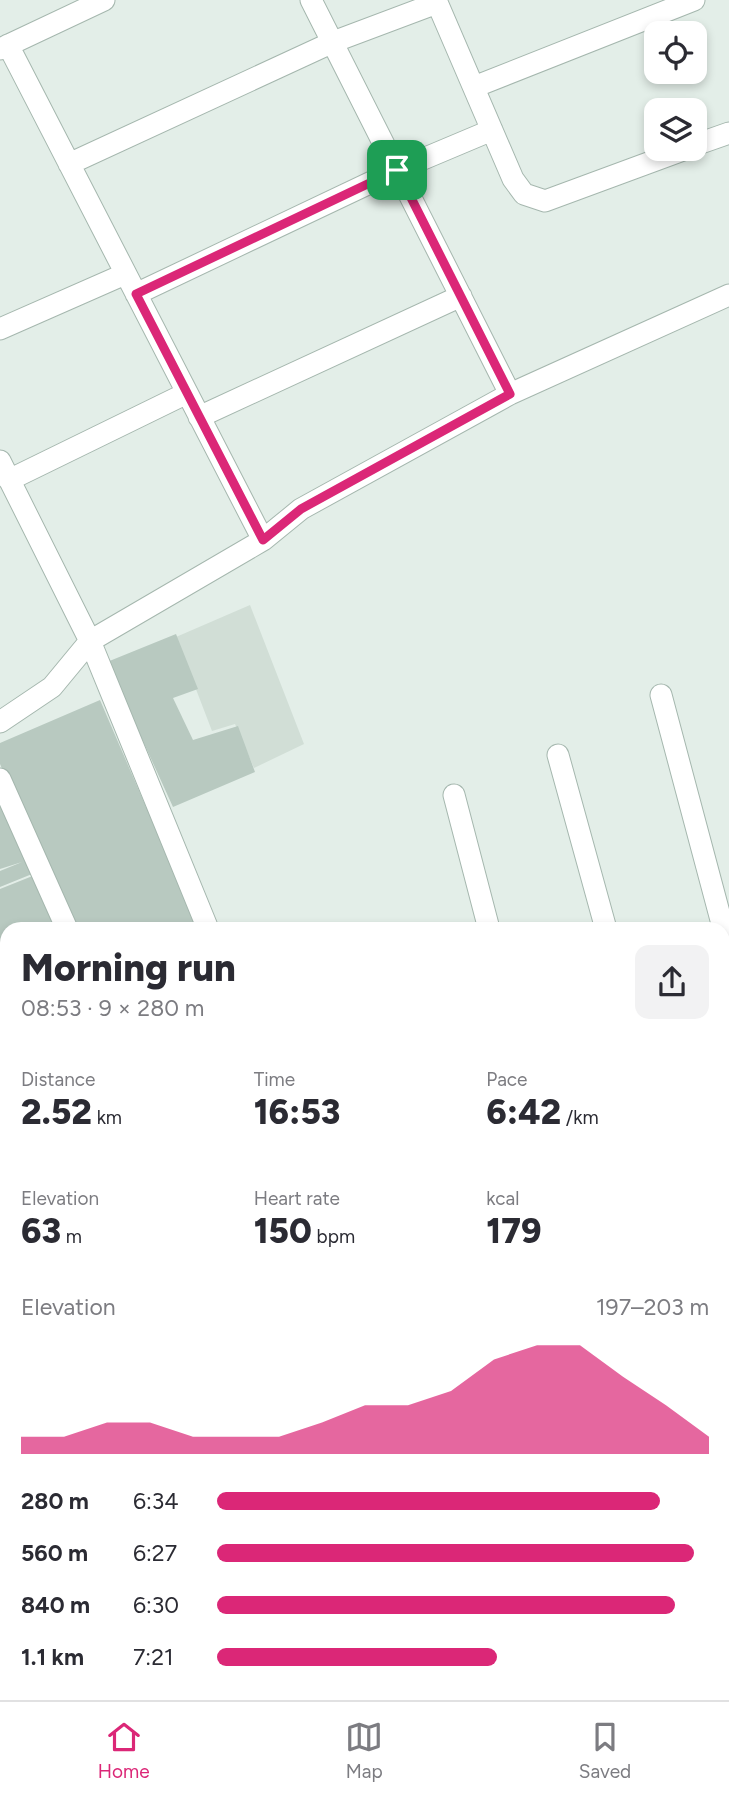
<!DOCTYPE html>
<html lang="en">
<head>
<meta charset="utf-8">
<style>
  :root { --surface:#fff; --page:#f2f2f3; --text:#2b2b33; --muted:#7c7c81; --line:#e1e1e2; --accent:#db2777 }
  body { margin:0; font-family:Figtree,sans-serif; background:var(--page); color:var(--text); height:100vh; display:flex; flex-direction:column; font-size:26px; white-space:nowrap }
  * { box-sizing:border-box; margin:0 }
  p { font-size:23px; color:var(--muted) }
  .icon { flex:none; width:38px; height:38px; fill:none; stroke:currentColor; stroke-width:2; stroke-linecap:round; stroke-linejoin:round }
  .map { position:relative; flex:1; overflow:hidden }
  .drawer { position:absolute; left:0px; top:922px; width:730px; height:779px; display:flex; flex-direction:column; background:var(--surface); border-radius:21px 21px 0 0; box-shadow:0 4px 10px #0003 }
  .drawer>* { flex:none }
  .buttons { position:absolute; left:644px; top:21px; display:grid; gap:14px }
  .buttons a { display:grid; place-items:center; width:63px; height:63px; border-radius:14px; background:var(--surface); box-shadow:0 4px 10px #0003; font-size:35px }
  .pin { position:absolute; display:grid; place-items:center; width:60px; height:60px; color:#fff; margin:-30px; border-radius:14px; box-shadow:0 4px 10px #0006 }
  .round { display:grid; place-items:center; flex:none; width:74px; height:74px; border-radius:14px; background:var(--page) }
  .head { display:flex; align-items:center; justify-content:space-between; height:119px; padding:0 21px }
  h1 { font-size:38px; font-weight:800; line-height:52px }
  .figures { display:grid; grid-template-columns:repeat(3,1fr); gap:10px; height:119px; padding:7px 21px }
  .figures div { display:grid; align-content:center }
  .figures b { font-size:35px; font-weight:800 }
  .figures small { font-size:19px; font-weight:400 }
  .figures p { font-size:19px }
  .chart { height:196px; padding:14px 21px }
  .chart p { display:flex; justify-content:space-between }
  .chart svg { width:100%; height:126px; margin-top:7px; fill:var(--accent); opacity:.7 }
  ul { padding:0 21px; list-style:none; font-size:23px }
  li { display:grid; grid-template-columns:112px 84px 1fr; align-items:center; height:52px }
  li i { height:18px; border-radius:9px; background:var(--accent) }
  .dock { display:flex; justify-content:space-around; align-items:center; height:98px; border-top:2px solid var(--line); background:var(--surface); font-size:19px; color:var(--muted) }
  .dock a { display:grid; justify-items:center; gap:4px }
  .dock .active { color:var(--accent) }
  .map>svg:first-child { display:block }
  .built { fill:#d1ded6 }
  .building { fill:#b8c9c0 }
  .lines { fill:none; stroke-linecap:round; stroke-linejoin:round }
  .minor-casing { stroke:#a5b7ae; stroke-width:23 }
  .tertiary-casing { stroke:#a5b7ae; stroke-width:23 }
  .minor { stroke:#fff; stroke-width:21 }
  .tertiary { stroke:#fff; stroke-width:21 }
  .route-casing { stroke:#fff; stroke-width:14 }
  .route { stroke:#db2777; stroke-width:9 }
</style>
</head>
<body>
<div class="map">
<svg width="729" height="1700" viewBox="0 0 729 1700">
  <rect width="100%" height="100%" fill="#e3eee8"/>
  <path class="built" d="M 250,605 L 304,744 L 254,768 L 235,724 L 212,731 L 176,637 Z"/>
  <path class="building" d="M 176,634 L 198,689 L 173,698 L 193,740 L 238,726 L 255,772 L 173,807 L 107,662 Z
    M 100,700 L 146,807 L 149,805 L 203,929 L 77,929 L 38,853 L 0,764 L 0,743 Z
    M 0,789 L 37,872 L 0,887 L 0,871 L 22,862 L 0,869 Z
    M 40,873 L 64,929 L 7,929 L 7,1039 L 0,1042 L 0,889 Z
    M 7,1118 L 7,1145 L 0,1129 L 0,1121 Z
    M 0,1137 L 7,1153 L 7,1183 L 0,1167 Z
    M 4,1180 L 7,1187 L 7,1237 L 0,1240 L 0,1182 Z
    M 7,1443 L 7,1514 L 0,1497 L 0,1447 Z
    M 0,1501 L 7,1517 L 7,1571 L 0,1574 Z"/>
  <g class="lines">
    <defs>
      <path id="minor" d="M 311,0 L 510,394
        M 436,0 L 513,179 L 524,194 L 545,201 L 686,149
        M 8,45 L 263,540
        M 0,49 L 104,0
        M 474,87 L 694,0
        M 695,145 L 729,133
        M 69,164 L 333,42 L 437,3
        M 136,294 L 397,170 L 492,130
        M 0,329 L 125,274
        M 199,417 L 461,296
        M 0,461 L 90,641 L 208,929
        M 9,480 L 187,393
        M 661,695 L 729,950
        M 0,722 L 52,687 L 90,641 L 263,540 L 301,509 L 510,394 L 729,295
        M 558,755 L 606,929
        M 0,779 L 67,929
        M 454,795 L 489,929
        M 723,1018 L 729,1016
        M 0,1111 L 7,1108
        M 0,1282 L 7,1279
        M 723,1424 L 729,1434
        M 0,1428 L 7,1424
        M 723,1506 L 729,1502
        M 0,1587 L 7,1584
        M 23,1694 L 25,1700
        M 109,1694 L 111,1700
        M 203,1694 L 206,1700
        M 277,1694 L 280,1700
        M 331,1694 L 334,1700
        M 347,1694 L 352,1700
        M 387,1700 L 398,1694"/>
      <path id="tertiary" d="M 723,1640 L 729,1636
        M 723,1686 L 729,1682
        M 626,1700 L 635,1694
        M 698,1700 L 709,1694"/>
    </defs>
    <use href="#minor" class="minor-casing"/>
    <use href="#tertiary" class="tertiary-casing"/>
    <use href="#minor" class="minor"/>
    <use href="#tertiary" class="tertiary"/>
  </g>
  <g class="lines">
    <defs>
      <path id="route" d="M 397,170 L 510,394 L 301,509 L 263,540 L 136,294 Z"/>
    </defs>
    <use href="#route" class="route-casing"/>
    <use href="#route" class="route"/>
  </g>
</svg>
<div class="buttons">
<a><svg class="icon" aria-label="locate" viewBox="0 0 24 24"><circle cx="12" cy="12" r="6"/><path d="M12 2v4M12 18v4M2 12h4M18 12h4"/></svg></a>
<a><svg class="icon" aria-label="layers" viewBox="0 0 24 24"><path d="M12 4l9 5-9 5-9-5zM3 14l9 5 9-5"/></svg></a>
</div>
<div class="pin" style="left:397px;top:170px;background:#1e9e55"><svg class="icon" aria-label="arrive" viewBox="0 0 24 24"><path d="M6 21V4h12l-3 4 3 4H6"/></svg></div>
<section class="drawer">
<div class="head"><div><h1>Morning run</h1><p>08:53 · 9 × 280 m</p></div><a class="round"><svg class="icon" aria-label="share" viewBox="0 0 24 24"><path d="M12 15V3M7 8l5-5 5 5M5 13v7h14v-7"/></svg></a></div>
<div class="figures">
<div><p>Distance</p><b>2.52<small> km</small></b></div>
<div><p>Time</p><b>16:53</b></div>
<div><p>Pace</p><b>6:42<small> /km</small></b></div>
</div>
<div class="figures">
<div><p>Elevation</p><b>63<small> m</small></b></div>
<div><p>Heart rate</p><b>150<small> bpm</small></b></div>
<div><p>kcal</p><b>179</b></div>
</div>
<div class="chart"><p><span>Elevation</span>197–203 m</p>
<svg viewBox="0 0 160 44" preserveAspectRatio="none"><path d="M0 44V38L10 38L20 33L30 33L40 38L50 38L60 38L70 33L80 27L90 27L100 22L110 11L120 6L130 6L140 17L150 27L160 38V44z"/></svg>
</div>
<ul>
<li><b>280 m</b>6:34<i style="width:90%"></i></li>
<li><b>560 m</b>6:27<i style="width:97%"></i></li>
<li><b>840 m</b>6:30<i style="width:93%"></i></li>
<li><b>1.1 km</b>7:21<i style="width:57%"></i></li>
</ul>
</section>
</div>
<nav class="dock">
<a class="active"><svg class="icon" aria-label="home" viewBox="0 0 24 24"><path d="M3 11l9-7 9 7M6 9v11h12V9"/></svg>Home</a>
<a><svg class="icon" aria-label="map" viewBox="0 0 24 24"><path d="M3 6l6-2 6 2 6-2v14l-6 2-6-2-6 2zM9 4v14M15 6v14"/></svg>Map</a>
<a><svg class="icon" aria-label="saved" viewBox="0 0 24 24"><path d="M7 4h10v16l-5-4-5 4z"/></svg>Saved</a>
</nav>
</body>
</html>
